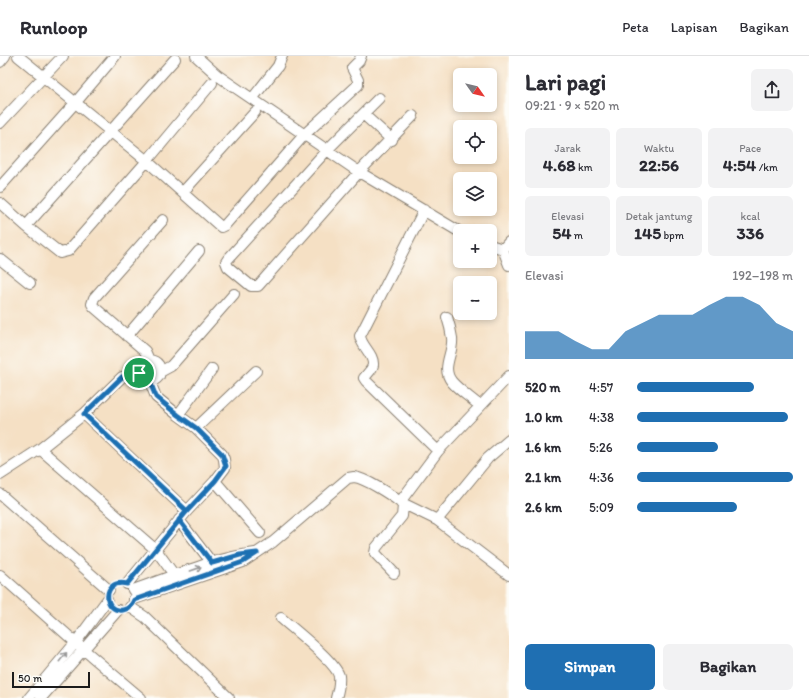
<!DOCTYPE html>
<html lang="id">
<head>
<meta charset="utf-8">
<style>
  :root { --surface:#fff; --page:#f2f2f3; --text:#2b2b33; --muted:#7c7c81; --line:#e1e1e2; --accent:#1f6fb2 }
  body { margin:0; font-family:Itim,sans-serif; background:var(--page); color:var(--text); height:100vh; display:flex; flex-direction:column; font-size:15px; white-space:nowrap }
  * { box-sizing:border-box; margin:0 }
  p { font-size:13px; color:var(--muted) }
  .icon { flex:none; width:22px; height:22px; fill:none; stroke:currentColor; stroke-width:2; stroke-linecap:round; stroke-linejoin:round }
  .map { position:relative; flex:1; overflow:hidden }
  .side { display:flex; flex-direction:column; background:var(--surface); width:300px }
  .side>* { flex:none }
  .needle { width:26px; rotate:124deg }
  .controls { position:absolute; left:453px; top:12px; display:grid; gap:8px }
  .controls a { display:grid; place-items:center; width:44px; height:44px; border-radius:6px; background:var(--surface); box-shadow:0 2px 6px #0003; font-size:20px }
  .scale { position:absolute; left:12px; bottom:10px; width:78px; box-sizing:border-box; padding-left:4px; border:2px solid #1c1c1c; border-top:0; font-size:11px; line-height:14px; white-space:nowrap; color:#1c1c1c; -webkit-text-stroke:3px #fdfcf7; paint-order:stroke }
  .pin { position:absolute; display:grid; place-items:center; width:34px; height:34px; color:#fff; margin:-17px; border:2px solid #fff; border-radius:50%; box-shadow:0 1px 4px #0007 }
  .round { display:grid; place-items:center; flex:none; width:42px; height:42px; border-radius:6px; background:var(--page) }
  .summary { display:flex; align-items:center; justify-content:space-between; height:68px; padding:0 16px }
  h1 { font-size:22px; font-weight:800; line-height:30px }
  .metrics { display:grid; grid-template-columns:repeat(3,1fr); gap:6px; height:68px; padding:4px 16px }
  .metrics div { display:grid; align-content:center; border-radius:6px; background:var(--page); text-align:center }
  .metrics b { font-size:17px; font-weight:800 }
  .metrics small { font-size:11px; font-weight:400 }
  .metrics p { font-size:11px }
  .chart { height:112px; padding:8px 16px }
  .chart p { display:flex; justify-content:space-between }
  .chart svg { width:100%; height:72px; margin-top:4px; fill:var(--accent); opacity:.7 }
  .primary-button { display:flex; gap:8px; margin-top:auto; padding:8px 16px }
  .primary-button a { flex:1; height:46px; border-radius:6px; background:var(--accent); color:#fff; font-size:16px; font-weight:800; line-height:46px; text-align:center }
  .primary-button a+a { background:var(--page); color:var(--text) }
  ul { padding:0 16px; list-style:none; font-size:13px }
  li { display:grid; grid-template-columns:64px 48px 1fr; align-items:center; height:30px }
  li i { height:10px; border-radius:5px; background:var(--accent) }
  header { display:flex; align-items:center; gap:24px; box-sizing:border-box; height:56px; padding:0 20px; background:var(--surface); border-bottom:1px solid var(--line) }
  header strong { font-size:19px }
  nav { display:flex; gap:22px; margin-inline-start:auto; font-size:14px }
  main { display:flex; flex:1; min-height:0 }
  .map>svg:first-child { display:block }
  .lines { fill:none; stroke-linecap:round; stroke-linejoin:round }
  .street-casing { stroke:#887e70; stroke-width:12 }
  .street { stroke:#fff; stroke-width:10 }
  .oneway { stroke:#999 }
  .route-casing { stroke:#fff; stroke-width:8 }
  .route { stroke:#1f6fb2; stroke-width:5 }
</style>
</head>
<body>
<header>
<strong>Runloop</strong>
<nav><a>Peta</a><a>Lapisan</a><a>Bagikan</a></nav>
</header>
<main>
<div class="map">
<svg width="509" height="642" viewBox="0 0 509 642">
  <rect width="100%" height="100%" fill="#fdfcf7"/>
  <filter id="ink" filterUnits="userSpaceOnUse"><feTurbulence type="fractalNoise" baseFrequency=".025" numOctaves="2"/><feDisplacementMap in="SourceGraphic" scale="8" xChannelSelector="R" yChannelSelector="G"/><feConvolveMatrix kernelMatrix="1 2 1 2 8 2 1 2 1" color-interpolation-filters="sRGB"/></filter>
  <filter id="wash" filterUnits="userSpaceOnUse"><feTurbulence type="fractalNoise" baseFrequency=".012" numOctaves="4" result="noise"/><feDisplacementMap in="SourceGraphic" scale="16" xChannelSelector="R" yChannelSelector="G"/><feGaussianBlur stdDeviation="0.9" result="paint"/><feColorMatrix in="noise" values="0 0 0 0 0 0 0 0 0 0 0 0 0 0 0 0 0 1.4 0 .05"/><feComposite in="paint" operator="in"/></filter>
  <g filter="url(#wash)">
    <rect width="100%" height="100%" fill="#f5e0c4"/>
  </g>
  <g filter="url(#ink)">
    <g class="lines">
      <defs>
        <path id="street" d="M 18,0 L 147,105 L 221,171 L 225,169 L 305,78 L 358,29 L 358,24 L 352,12 L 359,5 L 361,0
          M 196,0 L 217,19 L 359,116 L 460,176
          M 0,6 L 5,0
          M 379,42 L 327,94 L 228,203 L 226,206 L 228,211 L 251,230 L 258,230 L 359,116 L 413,60
          M 252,43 L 278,10 L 282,0
          M 363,58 L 392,84
          M 0,67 L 63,0
          M 0,131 L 76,46 L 115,0
          M 183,136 L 255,56
          M 0,147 L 26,170 L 60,197 L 68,195 L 147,105 L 212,27
          M 424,154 L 360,280 C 361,290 374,298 373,309 C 372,314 367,318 364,322 L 366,325 L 438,395
          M 26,170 L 175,3
          M 490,189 L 503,193 L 509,186
          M 503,193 L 509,209
          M 0,203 L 30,227
          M 447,261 C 449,267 451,275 452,282 C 454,297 440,312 452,326 C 460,335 471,342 480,350
          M 127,280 L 199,195
          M 149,304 C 142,305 139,310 139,317 C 143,327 153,328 159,320 C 162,311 158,305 149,304 L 145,295 L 94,251 L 92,248 L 94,242 L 163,164
          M 160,316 L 171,310 L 234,238
          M 150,326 L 156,341 L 178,359 L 196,372 L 222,398 L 224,403 L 225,412 L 215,425
          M 84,358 L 187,455
          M 178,359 L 212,313
          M 196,372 L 256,315
          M 40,393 L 156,494 L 175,520
          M 0,419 L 40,393 L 84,358 L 122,321 L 139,317
          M 0,438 L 109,534
          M 400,446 L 437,464 L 488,402 L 509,384
          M 179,464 L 212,507
          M 437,464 L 509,519
          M 394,517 L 375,497 L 376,492 L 402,460 L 403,450 L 400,446
          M 0,519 L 83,593 L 141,642
          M 127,528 L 187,455 L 215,425 L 260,477
          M 133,534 C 171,521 215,502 255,497
          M 134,543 L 243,506 L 273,486 L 348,422 C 348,422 354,421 354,421 C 365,422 391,439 400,446 L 438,395 L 509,320
          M 130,551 L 145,561 L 229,642
          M 281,562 C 293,573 336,606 339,620 C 340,628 338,635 336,642
          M 29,642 L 76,586 L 107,544
          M 41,642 L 118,554"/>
      </defs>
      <use href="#street" class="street-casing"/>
      <use href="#street" class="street"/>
    </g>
    <defs><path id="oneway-shaft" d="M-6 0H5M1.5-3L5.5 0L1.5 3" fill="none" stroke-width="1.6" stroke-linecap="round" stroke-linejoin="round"/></defs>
    <g class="oneway">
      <use href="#oneway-shaft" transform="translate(196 513) rotate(-19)"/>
      <use href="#oneway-shaft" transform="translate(63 601) rotate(-51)"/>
    </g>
  </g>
  <g class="lines" filter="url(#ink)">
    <defs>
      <path id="route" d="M 139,317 L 143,324 L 150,326 L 156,341 L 178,359 L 196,372 L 222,398 L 226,410 L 215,425 L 187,455 L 127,528 C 101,522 103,557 123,554 C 129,553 132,549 134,544 L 243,506 L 257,497 L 240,499 L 212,507 L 179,464 L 187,455 L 84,358 L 122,321 L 139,317"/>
    </defs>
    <use href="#route" class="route-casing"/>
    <use href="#route" class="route"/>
  </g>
</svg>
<div class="controls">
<a><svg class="needle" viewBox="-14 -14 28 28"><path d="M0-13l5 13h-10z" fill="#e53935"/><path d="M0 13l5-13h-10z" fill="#7c7c81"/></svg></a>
<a><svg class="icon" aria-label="locate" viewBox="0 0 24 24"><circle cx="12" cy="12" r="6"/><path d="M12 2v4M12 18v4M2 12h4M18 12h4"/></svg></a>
<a><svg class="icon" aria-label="layers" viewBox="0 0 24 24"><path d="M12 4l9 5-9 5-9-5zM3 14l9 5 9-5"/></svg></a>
<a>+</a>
<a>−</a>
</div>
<div class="scale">50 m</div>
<div class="pin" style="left:139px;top:317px;background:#1e9e55"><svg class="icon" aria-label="arrive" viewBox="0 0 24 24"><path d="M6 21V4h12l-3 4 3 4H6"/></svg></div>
</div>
<section class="side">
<div class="summary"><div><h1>Lari pagi</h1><p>09:21 · 9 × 520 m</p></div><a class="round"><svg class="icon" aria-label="share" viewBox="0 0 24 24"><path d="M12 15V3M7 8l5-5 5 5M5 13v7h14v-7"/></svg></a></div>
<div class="metrics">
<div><p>Jarak</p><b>4.68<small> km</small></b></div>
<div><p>Waktu</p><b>22:56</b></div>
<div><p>Pace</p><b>4:54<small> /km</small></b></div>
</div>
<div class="metrics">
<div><p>Elevasi</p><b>54<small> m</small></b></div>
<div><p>Detak jantung</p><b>145<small> bpm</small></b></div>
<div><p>kcal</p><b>336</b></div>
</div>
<div class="chart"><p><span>Elevasi</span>192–198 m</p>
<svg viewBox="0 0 160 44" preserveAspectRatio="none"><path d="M0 44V27L10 27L20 27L30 33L40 38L50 38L60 27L70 22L80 17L90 17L100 17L110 11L120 6L130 6L140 11L150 22L160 27V44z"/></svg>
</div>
<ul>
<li><b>520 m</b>4:57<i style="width:75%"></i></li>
<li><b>1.0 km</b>4:38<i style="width:97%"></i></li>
<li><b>1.6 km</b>5:26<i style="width:52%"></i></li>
<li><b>2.1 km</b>4:36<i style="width:100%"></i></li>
<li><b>2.6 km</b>5:09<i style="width:64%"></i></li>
</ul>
<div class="primary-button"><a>Simpan</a><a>Bagikan</a></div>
</section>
</main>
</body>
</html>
